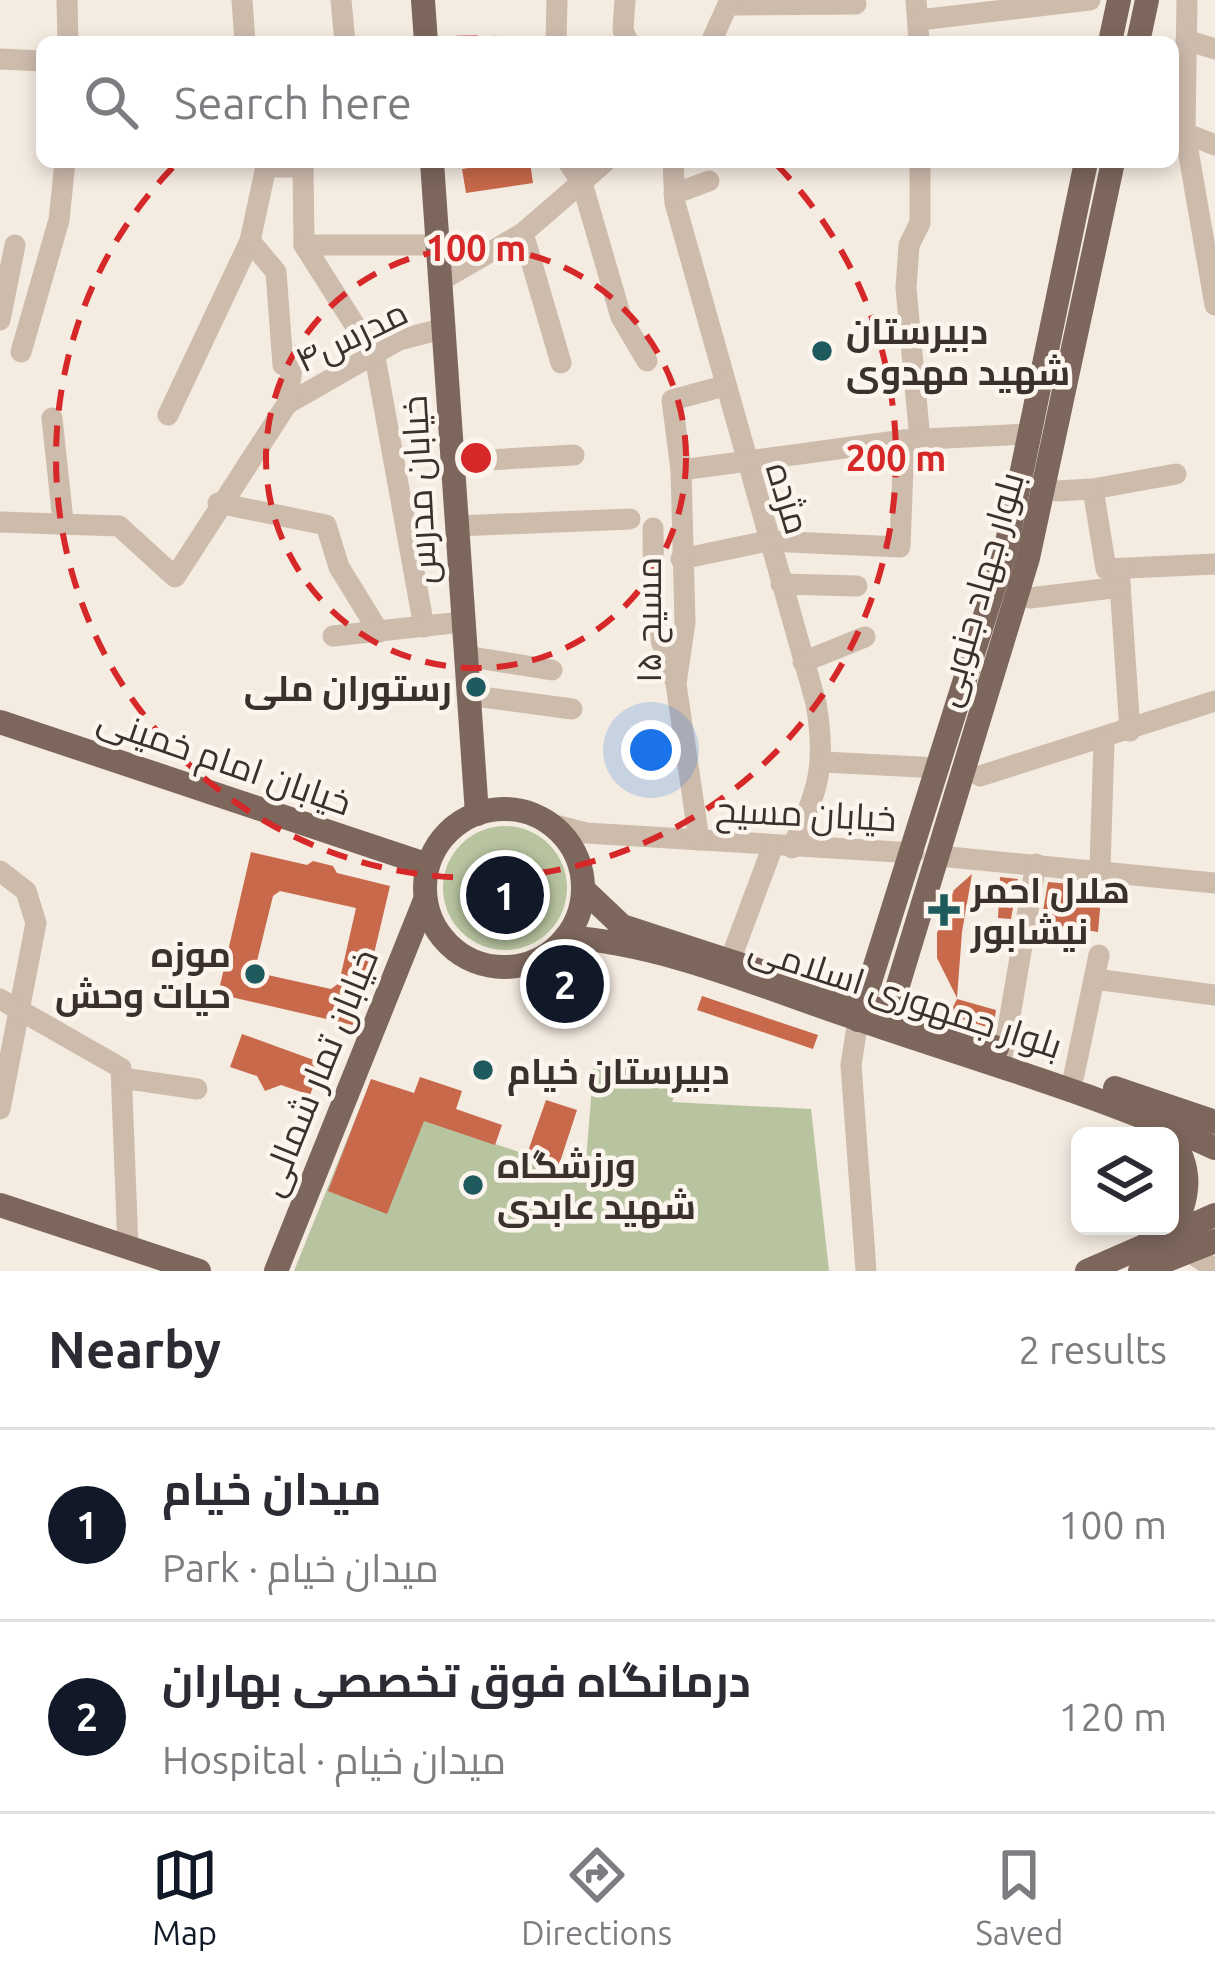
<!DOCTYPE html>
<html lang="en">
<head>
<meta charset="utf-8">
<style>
  :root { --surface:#fff; --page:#f7f7f7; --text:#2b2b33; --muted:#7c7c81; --line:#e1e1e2; --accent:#111827 }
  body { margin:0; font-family:Ubuntu,Cairo,sans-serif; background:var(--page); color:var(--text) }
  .controls { position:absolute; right:36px; bottom:36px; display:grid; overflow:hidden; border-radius:18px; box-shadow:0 6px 18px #0003 }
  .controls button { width:108px; height:108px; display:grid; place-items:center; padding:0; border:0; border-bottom:3px solid var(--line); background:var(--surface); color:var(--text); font:60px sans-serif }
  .you { position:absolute; left:651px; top:750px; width:42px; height:42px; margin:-30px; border:9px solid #fff; border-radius:50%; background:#1a73e8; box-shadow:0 0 0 18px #1a73e833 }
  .badge { display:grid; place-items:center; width:78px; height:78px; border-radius:50%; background:var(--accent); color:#fff; font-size:39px; font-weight:700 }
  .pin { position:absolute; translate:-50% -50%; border:6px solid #fff; box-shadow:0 3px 12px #0006 }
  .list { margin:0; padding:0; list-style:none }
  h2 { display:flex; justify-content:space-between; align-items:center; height:156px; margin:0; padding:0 48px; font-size:51px }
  h2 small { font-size:39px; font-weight:400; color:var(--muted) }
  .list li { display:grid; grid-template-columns:78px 1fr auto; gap:36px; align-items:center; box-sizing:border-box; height:192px; padding:0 48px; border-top:3px solid var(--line) }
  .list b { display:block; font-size:45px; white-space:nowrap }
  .list p { margin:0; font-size:39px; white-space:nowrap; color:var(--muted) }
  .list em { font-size:39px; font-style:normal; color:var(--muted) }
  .icon { flex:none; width:66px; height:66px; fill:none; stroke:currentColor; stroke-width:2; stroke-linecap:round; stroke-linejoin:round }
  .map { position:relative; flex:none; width:1215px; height:1271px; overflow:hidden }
  .search { position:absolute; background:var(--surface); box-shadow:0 6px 18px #0003; left:36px; right:36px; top:36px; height:132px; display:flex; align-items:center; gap:30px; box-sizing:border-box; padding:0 42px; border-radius:18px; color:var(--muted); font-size:45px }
  .sheet { height:540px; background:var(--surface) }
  nav { display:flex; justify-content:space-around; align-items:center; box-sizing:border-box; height:168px; border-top:3px solid var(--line); background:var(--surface); font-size:33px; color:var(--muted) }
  nav a { display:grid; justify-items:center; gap:6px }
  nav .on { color:var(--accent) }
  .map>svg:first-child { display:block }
  .green { fill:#b8c4a0 }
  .building { fill:#c8694b; fill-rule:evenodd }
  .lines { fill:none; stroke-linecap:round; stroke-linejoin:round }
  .minor { stroke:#cdbbac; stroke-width:21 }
  .major { stroke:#7d675c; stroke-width:24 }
  .ring { fill:none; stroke:#d62828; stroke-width:6; stroke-dasharray:21 15 }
  .poi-dot { fill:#1f5a5e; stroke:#fbf5ee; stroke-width:4.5 }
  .labels { text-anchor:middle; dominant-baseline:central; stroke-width:9; stroke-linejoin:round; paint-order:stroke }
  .poi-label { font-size:36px; font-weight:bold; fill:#3b302b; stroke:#fbf5ee; text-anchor:start }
  .street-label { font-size:36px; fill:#3b302b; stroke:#fbf5ee }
  .centre { fill:#d62828; stroke:#fbf5ee; stroke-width:6 }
  .ring-label { font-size:36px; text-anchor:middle; font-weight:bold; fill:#d62828; stroke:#fbf5ee; stroke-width:9; stroke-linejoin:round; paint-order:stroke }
</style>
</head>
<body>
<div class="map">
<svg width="1215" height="1271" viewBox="0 0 1215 1271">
  <rect width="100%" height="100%" fill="#f4ebe1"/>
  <!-- green -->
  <g class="green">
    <circle cx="505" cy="888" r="62"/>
    <path d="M 594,1061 L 681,1076 L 672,1102 L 811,1109 L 829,1271 L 294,1271 L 363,1100 L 585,1174 Z"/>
  </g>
  <!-- building -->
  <g class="building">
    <path d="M 509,162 L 530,162 L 533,183 L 466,193 L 462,169 Z"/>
    <path d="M 251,852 L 307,865 L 313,861 L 333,866 L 337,873 L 390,886 L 357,1026 L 218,994 ZM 280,891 L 356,908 L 339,983 L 331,989 L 263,974 L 256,965 L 273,896 Z"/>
    <path d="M 972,874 L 962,932 L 957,998 L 937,958 L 937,933 L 954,890 Z"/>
    <path d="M 1000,877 L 1018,879 L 1011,919 L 998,918 Z"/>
    <path d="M 1048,882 L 1102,887 L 1098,932 L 1041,923 Z"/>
    <path d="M 702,996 L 818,1035 L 813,1049 L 697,1010 Z"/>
    <path d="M 957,999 L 996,1010 L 993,1029 L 949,1015 Z"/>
    <path d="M 242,1034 L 322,1063 L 310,1095 L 281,1085 L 265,1091 L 257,1076 L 230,1067 Z"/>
    <path d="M 420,1077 L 462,1091 L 456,1109 L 502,1125 L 495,1145 L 424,1121 L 387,1214 L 328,1191 L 371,1079 L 414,1093 Z"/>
    <path d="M 546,1100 L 577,1110 L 559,1165 L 527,1154 Z"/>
  </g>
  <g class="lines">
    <!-- minor -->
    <g class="minor">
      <path d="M 67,0 L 68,42"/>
      <path d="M 242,0 L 245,42"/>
      <path d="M 341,0 L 345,42"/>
      <path d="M 625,0 L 623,30 L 628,42"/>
      <path d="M 916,0 L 919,42"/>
      <path d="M 1187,0 L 1185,133 L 1215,305"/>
      <path d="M 728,5 L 856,4"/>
      <path d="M 919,20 L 1090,0"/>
      <path d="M 1186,40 L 1215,49"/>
      <path d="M 556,42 L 557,0"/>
      <path d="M 711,42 L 730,0"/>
      <path d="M 0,59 L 42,61"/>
      <path d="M 1185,133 L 1215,145"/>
      <path d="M 568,162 L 582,183 L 621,317 L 647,361"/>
      <path d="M 673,162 L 675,203 L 816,703 C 827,767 818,789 792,848"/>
      <path d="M 265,167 L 303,167 L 304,245 L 375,357 L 424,627"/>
      <path d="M 674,194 L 709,181"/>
      <path d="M 523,233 L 561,363"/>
      <path d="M 304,245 L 438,245"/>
      <path d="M 440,281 L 523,233 L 605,162"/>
      <path d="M 0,320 L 15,245"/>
      <path d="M 21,352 L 59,220 L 65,162"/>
      <path d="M 287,404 L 399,340 L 445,328"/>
      <path d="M 168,415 L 250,241"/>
      <path d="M 52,418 L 63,521"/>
      <path d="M 920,440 L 906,288 L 909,245 L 920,223 L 920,162"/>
      <path d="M 453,462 L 574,455"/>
      <path d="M 681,470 L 904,440 L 1030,434"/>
      <path d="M 1176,474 L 1093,489 L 1106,569 L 1215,564"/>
      <path d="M 1056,491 L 1093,489"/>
      <path d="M 218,503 L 326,525 L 339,567 L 379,632"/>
      <path d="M 0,522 L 119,526 L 175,577 L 287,404 L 292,369 L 283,365 L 276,272 L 250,241 L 267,162"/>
      <path d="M 457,526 L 630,519"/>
      <path d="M 653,528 L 654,620 L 674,678"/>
      <path d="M 681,559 L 768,541 L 900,547 L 904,440"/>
      <path d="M 1119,569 L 1130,731"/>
      <path d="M 781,584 L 857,586"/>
      <path d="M 1030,598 L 1120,587"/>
      <path d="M 333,636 L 462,622"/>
      <path d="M 465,656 L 552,670"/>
      <path d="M 803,662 L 865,637"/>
      <path d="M 467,695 L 572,709"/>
      <path d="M 824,762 L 939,768"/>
      <path d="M 980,776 L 1215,701"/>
      <path d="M 551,824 L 586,833 L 914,853"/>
      <path d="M 699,840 L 676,684 L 685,622 L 681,470 L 672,400 L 724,386"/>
      <path d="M 939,856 L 1215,883"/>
      <path d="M 1100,868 L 1104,741"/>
      <path d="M 0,871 L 26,891 L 36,923 L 0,1109"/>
      <path d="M 731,958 L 773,846"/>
      <path d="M 1095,979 L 1215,995"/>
      <path d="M 0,999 L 121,1068 L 128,1248"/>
      <path d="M 858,1020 L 851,1065 L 866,1271"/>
      <path d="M 1004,1051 L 1036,864"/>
      <path d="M 1074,1075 L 1099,955"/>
      <path d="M 122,1078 L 197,1089"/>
      <path d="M 1188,1251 L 1215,1269"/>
    </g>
    <!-- major -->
    <g class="major">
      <path d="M 423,0 L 426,42"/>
      <path d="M 1110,42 L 1119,0"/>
      <path d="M 1138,42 L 1147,0"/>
      <path d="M 432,162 L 477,814"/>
      <path d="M 0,722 L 428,865"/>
      <circle cx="504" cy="888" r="79"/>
      <path d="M 583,889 L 622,926 L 997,1048"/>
      <path d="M 566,937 C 666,944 761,987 855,1018 C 976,1060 1099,1094 1215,1148"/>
      <path d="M 858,1020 L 1005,552 L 1086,162"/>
      <path d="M 885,1028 L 1028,558 L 1113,162"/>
      <path d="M 1115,1088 L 1215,1122"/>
      <path d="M 1162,1124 C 1191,1161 1194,1190 1172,1231"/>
      <path d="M 0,1205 L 199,1271"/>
      <path d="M 276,1271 L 425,900"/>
      <path d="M 1087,1271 L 1215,1215"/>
      <path d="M 1140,1271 L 1215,1241"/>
    </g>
  </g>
  <!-- distance rings -->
  <g class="ring">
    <circle cx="476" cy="458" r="210"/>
    <path d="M421 42A420 420 0 0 1 531 42M776 164A420 420 0 1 1 176 164"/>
  </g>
  <!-- markers -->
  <g class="poi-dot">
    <circle cx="822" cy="351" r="12"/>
    <circle cx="476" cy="687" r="12"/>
    <path d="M938 892h12v12h12v12h-12v12h-12v-12h-12v-12h12z"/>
    <circle cx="255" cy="974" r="12"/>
    <circle cx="483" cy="1070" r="12"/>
    <circle cx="473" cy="1185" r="12"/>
  </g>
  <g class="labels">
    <!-- poi labels -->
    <g class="poi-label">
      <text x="846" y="330">دبیرستان<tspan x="846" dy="41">شهید مهدوی</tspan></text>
      <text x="452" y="687" text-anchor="end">رستوران ملی</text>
      <text x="971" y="889">هلال احمر<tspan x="971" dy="41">نیشابور</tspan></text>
      <text x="231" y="953" text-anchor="end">موزه<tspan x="231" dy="41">حیات وحش</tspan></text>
      <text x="507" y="1070">دبیرستان خیام</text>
      <text x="497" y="1164">ورزشگاه<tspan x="497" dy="41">شهید عابدی</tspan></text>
    </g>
    <!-- street labels -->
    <g class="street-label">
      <text transform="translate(351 335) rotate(-26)">مدرس۴</text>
      <text transform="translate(418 490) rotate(-93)">خیابان مدرس</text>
      <text transform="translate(789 498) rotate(73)">مژده</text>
      <text transform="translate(978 589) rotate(-74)">بلوار جهاد جنوبی</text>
      <text transform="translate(647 620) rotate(-90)">مسیح ۱۵</text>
      <text transform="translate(225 760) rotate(19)">خیابان امام خمینی</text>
      <text transform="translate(806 813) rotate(3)">خیابان مسیح</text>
      <text transform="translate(906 996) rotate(18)">بلوار جمهوری اسلامی</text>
      <text transform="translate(317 1072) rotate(-68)">خیابان تمار شمالی</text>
    </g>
  </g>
  <circle cx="476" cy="458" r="18" class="centre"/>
  <g class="ring-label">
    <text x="476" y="261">100 m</text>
    <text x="896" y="471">200 m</text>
  </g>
</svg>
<div class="controls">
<button><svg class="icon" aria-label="layers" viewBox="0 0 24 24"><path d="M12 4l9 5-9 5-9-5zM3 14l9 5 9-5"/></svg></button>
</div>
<div class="you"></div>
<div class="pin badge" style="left:505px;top:895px">1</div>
<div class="pin badge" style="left:565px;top:984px">2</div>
<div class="search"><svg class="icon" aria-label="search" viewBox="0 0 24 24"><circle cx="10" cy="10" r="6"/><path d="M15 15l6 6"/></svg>Search here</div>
</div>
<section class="sheet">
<h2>Nearby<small>2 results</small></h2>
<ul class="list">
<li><span class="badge">1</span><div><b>میدان خیام</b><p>Park · میدان خیام</p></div><em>100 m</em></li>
<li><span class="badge">2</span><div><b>درمانگاه فوق تخصصی بهاران</b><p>Hospital · میدان خیام</p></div><em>120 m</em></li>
</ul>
</section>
<nav>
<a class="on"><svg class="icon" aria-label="map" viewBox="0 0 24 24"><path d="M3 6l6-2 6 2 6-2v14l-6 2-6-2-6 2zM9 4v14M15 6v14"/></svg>Map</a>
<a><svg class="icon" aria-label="directions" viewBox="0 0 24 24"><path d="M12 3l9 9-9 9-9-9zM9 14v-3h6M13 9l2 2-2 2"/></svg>Directions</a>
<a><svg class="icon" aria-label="saved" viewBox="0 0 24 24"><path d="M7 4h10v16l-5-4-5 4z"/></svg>Saved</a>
</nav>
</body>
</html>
